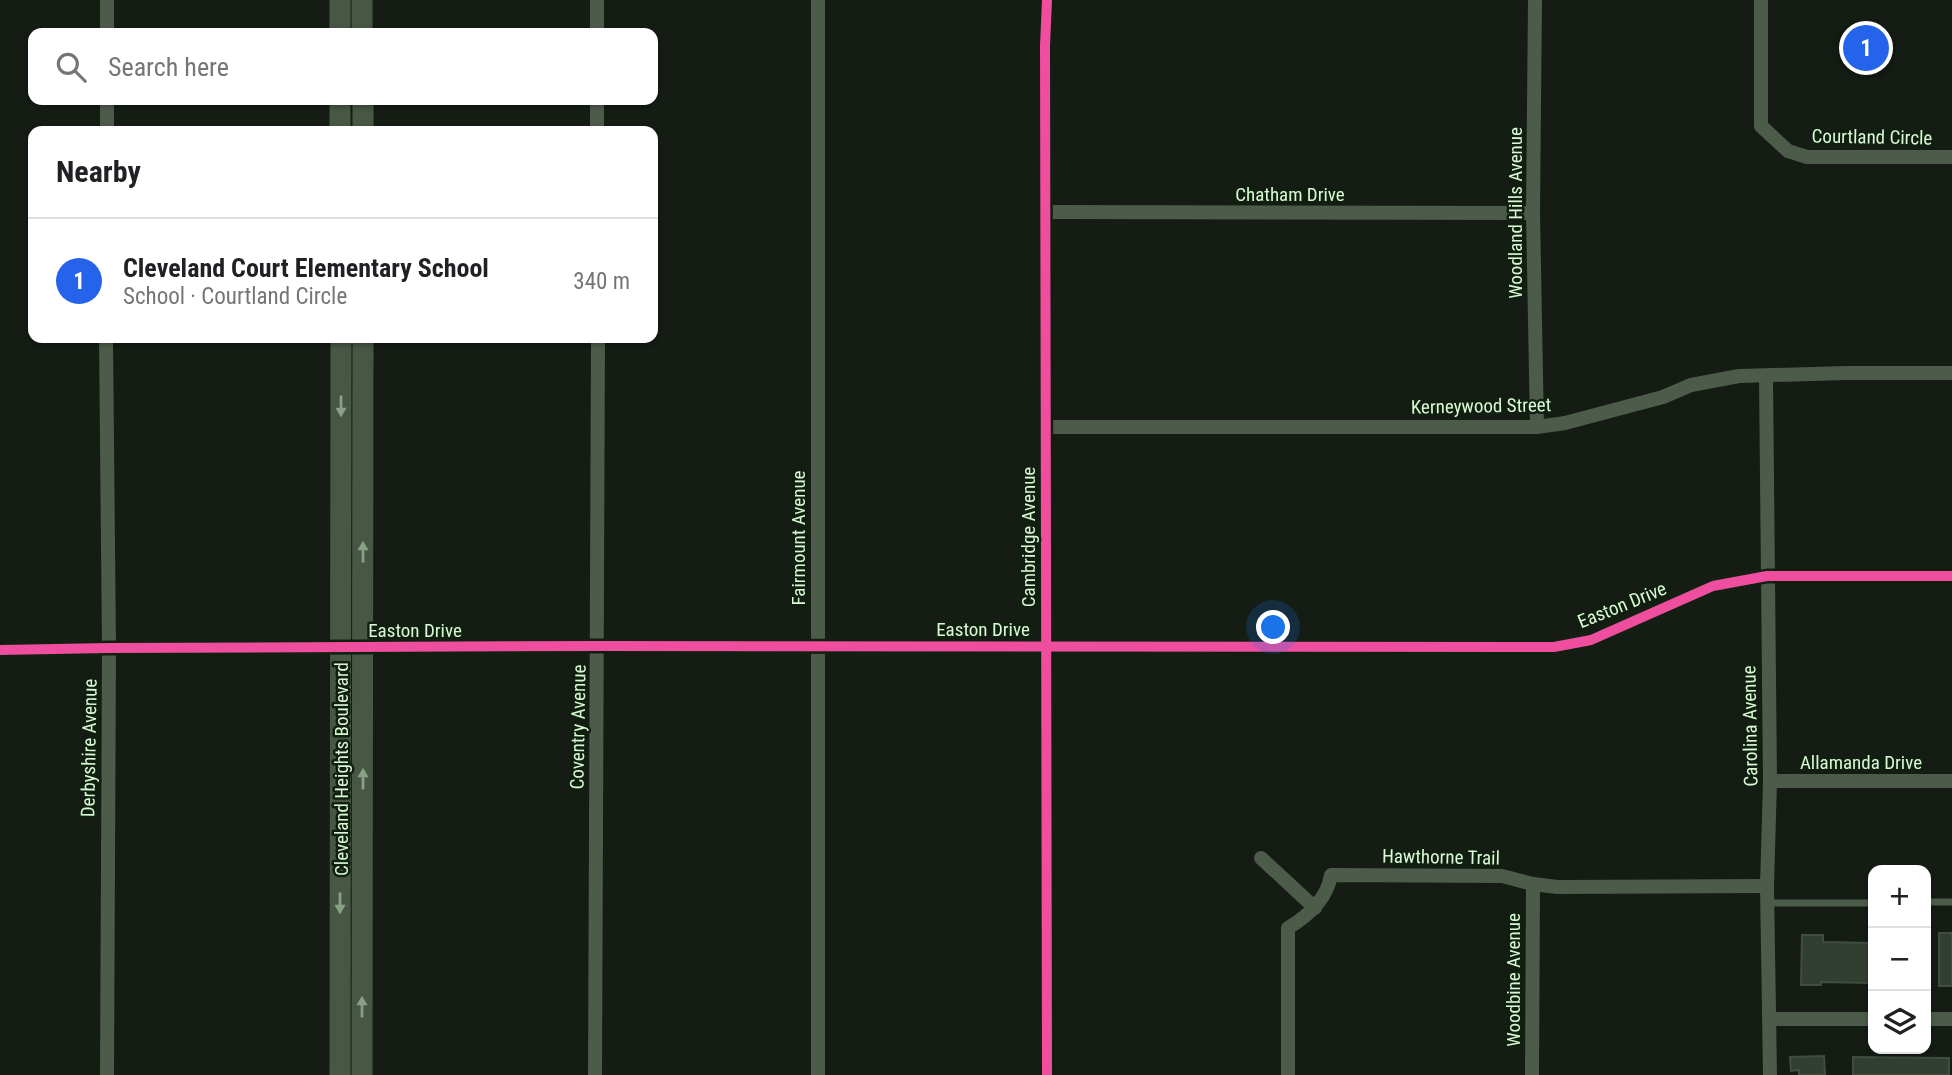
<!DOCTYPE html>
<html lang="en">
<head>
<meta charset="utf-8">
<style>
  :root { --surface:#fff; --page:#f2f2f2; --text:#202124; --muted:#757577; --line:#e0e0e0; --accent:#2563eb }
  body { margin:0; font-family:"Roboto Condensed",sans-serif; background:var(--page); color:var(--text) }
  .controls { position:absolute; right:21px; bottom:21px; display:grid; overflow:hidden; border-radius:14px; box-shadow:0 2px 5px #0004 }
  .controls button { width:63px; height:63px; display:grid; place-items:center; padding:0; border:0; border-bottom:2px solid var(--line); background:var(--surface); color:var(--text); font:35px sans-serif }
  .you { position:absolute; left:1274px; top:628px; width:24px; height:24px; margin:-18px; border:5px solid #fff; border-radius:50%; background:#1a73e8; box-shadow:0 0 0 10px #1a73e833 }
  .badge { display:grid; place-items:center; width:46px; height:46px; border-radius:50%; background:var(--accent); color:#fff; font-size:23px; font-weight:700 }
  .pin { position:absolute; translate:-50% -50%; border:4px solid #fff; box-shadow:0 2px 7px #0006 }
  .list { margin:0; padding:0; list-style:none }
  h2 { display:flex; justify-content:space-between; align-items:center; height:91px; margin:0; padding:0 28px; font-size:30px }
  h2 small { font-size:23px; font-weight:400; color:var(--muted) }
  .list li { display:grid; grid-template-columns:46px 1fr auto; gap:21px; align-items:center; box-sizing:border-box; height:126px; padding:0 28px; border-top:2px solid var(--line) }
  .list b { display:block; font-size:26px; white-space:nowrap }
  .list p { margin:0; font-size:23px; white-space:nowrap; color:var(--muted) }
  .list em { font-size:23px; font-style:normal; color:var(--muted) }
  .icon { flex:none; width:38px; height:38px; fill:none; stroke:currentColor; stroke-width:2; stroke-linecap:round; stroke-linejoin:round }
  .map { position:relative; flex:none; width:1952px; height:1075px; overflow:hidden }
  .search { position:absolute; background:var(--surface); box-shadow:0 2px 5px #0004; left:28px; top:28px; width:630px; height:77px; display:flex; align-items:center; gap:18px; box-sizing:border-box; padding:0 24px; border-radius:14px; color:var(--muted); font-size:26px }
  .panel { position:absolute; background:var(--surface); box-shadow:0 2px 5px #0004; left:28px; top:126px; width:630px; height:217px; border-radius:14px }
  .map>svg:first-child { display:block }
  .building { fill:#323e31; stroke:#3f4e3e; stroke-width:2 }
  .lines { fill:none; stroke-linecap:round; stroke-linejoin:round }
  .lane { stroke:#4c5b4a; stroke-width:7 }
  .street { stroke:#4c5b4a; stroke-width:14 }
  .secondary { stroke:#475744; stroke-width:21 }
  .cycleway-casing { stroke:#101f10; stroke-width:15 }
  .cycleway { stroke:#ef4d9e; stroke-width:10 }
  .oneway { fill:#88a084 }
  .labels { text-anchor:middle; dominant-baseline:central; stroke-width:5; stroke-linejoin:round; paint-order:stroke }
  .street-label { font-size:19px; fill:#d8f9d3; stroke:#101f10 }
</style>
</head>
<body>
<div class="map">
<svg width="1952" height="1075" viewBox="0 0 1952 1075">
  <rect width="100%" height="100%" fill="#141c14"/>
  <!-- building -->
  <g class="building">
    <rect x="1939" y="933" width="13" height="53"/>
    <path d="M 1802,935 L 1823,935 L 1823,942 L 1873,943 L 1873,983 L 1821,982 L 1821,985 L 1801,985 Z"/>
    <path d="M 1824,1056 L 1825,1075 L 1799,1075 L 1799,1070 L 1791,1071 L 1790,1057 Z"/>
    <path d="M 1853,1057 L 1949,1058 L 1949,1075 L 1853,1075 Z"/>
  </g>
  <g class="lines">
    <!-- lane -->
    <g class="lane">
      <path d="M 1926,902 L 1952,902"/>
      <path d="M 1767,903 L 1873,903"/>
    </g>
    <!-- street -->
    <g class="street">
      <path d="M 597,0 L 597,33"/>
      <path d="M 1047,0 L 1045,46 L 1047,1075"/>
      <path d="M 1535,0 L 1533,213 L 1537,427"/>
      <path d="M 1761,0 L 1761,126 L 1788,151 L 1807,157 L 1952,157"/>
      <path d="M 107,33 L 107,0"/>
      <path d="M 597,100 L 597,131"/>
      <path d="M 107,131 L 107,100"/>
      <path d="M 1046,212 L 1533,213"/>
      <path d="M 106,338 L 109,648 L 107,1075"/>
      <path d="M 1766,376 L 1770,781 L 1767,886 L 1770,1075"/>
      <path d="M 1046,427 L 1537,427 L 1565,423 L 1663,397 L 1691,385 L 1739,376 L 1846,373 L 1952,373"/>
      <path d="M 0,650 L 109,648 L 598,646 L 1554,647 L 1591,640 L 1713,586 L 1767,576 L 1952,576"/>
      <path d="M 1770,781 L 1952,781"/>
      <path d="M 1261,858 L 1315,908"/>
      <path d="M 1770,1019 L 1873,1019"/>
      <path d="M 1926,1019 L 1952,1019"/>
      <path d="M 595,1075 L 598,338"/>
      <path d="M 818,1075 L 818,0"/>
      <path d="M 1288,1075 L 1288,928 C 1308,916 1327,900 1331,875 L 1502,876 L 1533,884 L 1557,887 L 1767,886"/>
      <path d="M 1532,1075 L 1533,884"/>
    </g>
    <!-- secondary -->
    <g class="secondary">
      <path d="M 340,0 L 340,33"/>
      <path d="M 362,0 L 362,33"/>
      <path d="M 340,100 L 340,131"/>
      <path d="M 363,100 L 363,131"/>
      <path d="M 340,1075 L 341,338"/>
      <path d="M 362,1075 L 363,338"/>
    </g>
    <defs>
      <g id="cycleway">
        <path d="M 1047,0 L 1045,46 L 1047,1075"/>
        <path d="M 0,650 L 109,648 L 598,646 L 1554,647 L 1591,640 L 1713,586 L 1767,576 L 1952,576"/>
      </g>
    </defs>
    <!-- cycleway casing -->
    <use href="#cycleway" class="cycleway-casing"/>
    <!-- cycleway -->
    <use href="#cycleway" class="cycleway"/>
  </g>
  <!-- one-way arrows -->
  <defs><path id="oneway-solid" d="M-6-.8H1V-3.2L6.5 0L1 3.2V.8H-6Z" transform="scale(1.75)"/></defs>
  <g class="oneway">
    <use href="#oneway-solid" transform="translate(341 406) rotate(90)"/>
    <use href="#oneway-solid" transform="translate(363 552) rotate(-90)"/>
    <use href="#oneway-solid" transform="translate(363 779) rotate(-90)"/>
    <use href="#oneway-solid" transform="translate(340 903) rotate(90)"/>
    <use href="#oneway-solid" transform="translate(362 1007) rotate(-90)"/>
  </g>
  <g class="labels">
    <!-- street labels -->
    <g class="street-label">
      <text transform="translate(1872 137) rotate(1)">Courtland Circle</text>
      <text x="1290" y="194">Chatham Drive</text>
      <text transform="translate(1515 213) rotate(-90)">Woodland Hills Avenue</text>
      <text transform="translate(1481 406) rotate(-1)">Kerneywood Street</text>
      <text transform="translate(1028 537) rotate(-90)">Cambridge Avenue</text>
      <text transform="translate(798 538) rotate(-90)">Fairmount Avenue</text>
      <text transform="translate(1622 605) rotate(-22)">Easton Drive</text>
      <text x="983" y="629">Easton Drive</text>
      <text x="415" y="630">Easton Drive</text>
      <text transform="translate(1750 726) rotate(-91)">Carolina Avenue</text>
      <text transform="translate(578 727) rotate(-89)">Coventry Avenue</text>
      <text transform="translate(89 748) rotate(-89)">Derbyshire Avenue</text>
      <text x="1861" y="762">Allamanda Drive</text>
      <text transform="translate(341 769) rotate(-90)">Cleveland Heights Boulevard</text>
      <text transform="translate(1441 857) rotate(1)">Hawthorne Trail</text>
      <text transform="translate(1513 980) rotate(-90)">Woodbine Avenue</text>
    </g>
  </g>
</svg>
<div class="controls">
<button>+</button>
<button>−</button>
<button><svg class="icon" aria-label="layers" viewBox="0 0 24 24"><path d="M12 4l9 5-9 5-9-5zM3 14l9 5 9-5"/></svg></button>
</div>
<div class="you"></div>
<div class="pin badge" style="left:1866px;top:48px">1</div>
<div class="search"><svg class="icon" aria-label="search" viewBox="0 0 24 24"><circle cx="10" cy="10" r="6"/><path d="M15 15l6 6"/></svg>Search here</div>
<section class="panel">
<h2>Nearby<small></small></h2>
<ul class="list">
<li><span class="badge">1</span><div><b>Cleveland Court Elementary School</b><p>School · Courtland Circle</p></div><em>340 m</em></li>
</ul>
</section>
</div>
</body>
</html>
